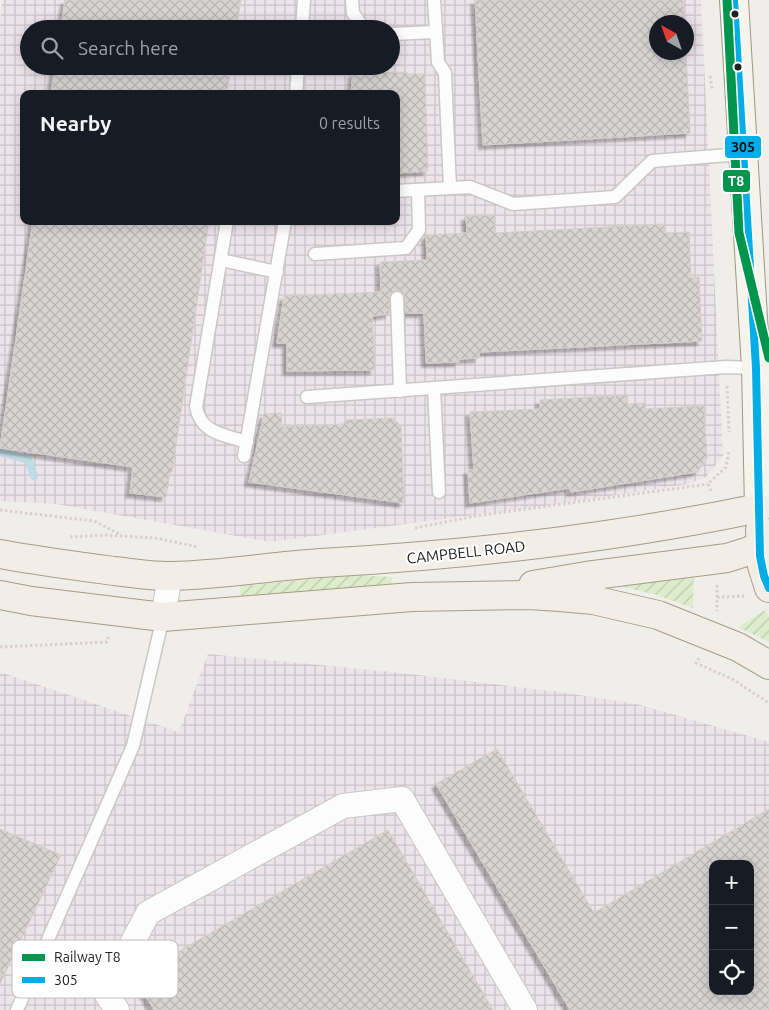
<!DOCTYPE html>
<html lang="en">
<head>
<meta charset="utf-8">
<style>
  :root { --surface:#171b24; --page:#242831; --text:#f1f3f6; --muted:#9ea1a6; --line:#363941 }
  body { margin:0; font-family:Ubuntu,sans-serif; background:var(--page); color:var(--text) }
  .controls { position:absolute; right:15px; bottom:15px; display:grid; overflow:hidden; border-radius:10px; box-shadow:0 2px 12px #0003 }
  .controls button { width:45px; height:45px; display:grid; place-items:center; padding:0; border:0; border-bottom:1px solid var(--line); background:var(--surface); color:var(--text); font:25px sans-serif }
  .compass { position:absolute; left:649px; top:15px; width:45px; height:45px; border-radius:50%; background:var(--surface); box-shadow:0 2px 12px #0003; rotate:320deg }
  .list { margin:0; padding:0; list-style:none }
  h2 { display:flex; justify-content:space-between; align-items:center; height:65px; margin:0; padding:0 20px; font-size:21px }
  h2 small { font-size:16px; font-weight:400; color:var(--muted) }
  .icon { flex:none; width:28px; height:28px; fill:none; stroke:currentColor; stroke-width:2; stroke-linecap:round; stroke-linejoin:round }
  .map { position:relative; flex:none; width:769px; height:1010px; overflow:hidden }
  .search { position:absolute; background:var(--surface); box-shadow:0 2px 12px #0003; left:20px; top:20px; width:380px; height:55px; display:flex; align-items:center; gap:12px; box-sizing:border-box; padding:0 18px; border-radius:28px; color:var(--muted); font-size:19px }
  .panel { position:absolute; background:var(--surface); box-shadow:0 2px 12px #0003; left:20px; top:90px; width:380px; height:135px; border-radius:10px }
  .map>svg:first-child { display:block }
  .industrial { fill:url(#industrial-grid); fill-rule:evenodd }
  .garden { fill:url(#garden-furrows) }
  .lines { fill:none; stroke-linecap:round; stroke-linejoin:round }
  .stream { stroke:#bfdbe3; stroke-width:8 }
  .building { fill:url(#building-cross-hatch); stroke:#d3d0cc; fill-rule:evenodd; filter:url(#shadow) }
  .lane-casing { stroke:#c9c8c7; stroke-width:15 }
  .street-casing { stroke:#c9c8c7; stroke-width:26 }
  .secondary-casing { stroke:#999a82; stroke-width:30 }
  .primary-casing { stroke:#a79c86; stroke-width:30 }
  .path { stroke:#dccecd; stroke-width:3; stroke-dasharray:2.5 2.5; stroke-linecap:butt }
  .lane { stroke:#fdfcfc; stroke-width:12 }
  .street { stroke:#fdfcfc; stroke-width:24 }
  .secondary { stroke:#f4f4ed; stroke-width:28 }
  .primary { stroke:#f3ede7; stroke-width:28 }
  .bus-1-casing { stroke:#fff; stroke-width:11 }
  .bus-1 { stroke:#02aee5; stroke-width:8 }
  .rail-1-casing { stroke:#fff; stroke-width:12 }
  .rail-1 { stroke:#00954c; stroke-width:9 }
  .bus-dot { fill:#222; stroke:#fff; stroke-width:2 }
  .labels { text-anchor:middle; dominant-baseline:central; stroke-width:4; stroke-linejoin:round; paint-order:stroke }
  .street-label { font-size:15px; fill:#222; stroke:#fff }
  .key { fill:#fff; stroke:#bdbdbd; stroke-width:1 }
  .key-label { font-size:14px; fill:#222 }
  .line-badge { stroke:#fff; stroke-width:2 }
  .badge-label { font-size:14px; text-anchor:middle; font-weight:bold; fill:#fff }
  .pale-badge-label { font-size:14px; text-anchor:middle; font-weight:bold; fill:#111 }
</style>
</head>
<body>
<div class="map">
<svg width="769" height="1010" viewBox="0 0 769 1010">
  <defs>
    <pattern id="industrial-grid" width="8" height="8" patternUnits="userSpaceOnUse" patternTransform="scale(1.25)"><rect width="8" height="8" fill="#ede4e9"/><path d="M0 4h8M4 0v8" fill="none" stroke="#cbc3c8"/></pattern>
    <pattern id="garden-furrows" width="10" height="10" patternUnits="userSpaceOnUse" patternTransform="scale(1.25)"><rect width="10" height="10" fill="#ddeccb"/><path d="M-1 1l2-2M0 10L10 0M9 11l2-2" fill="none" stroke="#bdcaae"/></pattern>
    <pattern id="building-cross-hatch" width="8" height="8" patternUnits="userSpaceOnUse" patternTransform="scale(1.25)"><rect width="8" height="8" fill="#d7d4d2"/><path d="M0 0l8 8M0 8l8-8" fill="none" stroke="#b8b6b4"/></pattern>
    <filter id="shadow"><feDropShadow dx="-4.5" dy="4.5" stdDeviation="1" flood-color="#0004"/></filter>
  </defs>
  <rect width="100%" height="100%" fill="#f0eeeb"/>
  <!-- industrial -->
  <g class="industrial">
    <path d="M 2,0 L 701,0 L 723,456 L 706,477 L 688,484 L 543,506 L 270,542 L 56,504 L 0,501 L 0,21 ZM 656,22 L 686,22 L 686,52 L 656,52 ZM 29,29 L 391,29 L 391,66 L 29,66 ZM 24,94 L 396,94 L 396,221 L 24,221 Z"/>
    <path d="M 208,654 L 402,673 L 560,692 L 637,704 L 769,742 L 769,1010 L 0,1010 L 0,672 L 179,732 ZM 713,864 L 750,864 L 750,991 L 713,991 Z"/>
  </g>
  <!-- garden -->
  <g class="garden">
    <path d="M 352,575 L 392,577 L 391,587 L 241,599 L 240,586 Z"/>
    <path d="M 694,575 L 693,608 L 657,595 L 620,586 L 618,584 Z"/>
    <path d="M 765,610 L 769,617 L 769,642 L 738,627 Z"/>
  </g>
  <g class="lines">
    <!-- stream -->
    <path class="stream" d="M 0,452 L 29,460 L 34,476"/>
  </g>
  <!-- building -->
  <g class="building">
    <path d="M 65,0 L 241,0 L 236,29 L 61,29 Z"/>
    <path d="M 475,0 L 683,0 L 684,22 L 656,22 L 656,52 L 686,52 L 690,133 L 483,145 Z"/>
    <path d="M 55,66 L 231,66 L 227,94 L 51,94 Z"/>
    <path d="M 407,72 L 407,74 L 425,74 L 428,171 L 396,173 L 396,94 L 351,94 L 353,73 Z"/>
    <path d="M 494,215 L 495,233 L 664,224 L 664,233 L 689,232 L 691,278 L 699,277 L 702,341 L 479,352 L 479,358 L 459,359 L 459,362 L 426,363 L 424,313 L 406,313 L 404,294 L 400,291 L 396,290 L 390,295 L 389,314 L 372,316 L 375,370 L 287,371 L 287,343 L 277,343 L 284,296 L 381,292 L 380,262 L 427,260 L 426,235 L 467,233 L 466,216 Z"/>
    <path d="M 33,221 L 209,221 L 172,472 L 170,472 L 166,497 L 130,493 L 133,467 L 0,448 Z"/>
    <path d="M 627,395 L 628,404 L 645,403 L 645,409 L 704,406 L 707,459 L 697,472 L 571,492 L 570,488 L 470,503 L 468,470 L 474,470 L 470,412 L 540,409 L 540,400 Z"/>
    <path d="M 281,413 L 282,427 L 346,424 L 346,420 L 393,418 L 401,426 L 404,503 L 249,482 L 264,414 Z"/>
    <path d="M 497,749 L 594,913 L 769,809 L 769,1010 L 570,1010 L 436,784 ZM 713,864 L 750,864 L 750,991 L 713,991 Z"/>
    <path d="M 0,829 L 61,855 L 0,984 Z"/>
    <path d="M 388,830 L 493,1010 L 154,1010 L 135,977 Z"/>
  </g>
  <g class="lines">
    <defs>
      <g id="lane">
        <path d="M 352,0 L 353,13 L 364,29"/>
        <path d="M 434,0 L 438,62 L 445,73 L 450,188"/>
        <path d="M 302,29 L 304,0"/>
        <path d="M 391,34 L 436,32"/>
        <path d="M 296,94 L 298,66"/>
        <path d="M 396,191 L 470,187 L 513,204 L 615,197 L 652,161 L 742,154"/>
        <path d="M 227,221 L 196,407 C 201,434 225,435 247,442"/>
        <path d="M 315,254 L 406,248 L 419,230 L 418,190"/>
        <path d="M 221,260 L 277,272"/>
        <path d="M 397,298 L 400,391"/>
        <path d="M 434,388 L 439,492"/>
        <path d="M 307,397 L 726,367 L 756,368"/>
        <path d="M 244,456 L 285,221"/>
        <path d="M 17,1010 L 133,746 L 163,617"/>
      </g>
      <g id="street">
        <path d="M 163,617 L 170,576"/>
        <path d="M 117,1010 L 106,993 L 148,913 L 343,806 L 402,799 L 525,1010"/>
      </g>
      <path id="secondary" d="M 734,0 L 756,368 L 759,508"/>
      <g id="primary">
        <path d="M 760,530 L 762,566 L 769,588"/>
        <path d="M 0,554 C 38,561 76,566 114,571 C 133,573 153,577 172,576 C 222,575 271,566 321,563 C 468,555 615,538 759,508"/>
        <path d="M 533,585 L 586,576 L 727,558 L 749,551 L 769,542"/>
        <path d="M 0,595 L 31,601 L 163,617 L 412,597 L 529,595 L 560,597 L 593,600 L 658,615 L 738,647 L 769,665"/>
      </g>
    </defs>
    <!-- lane casing -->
    <use href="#lane" class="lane-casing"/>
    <!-- street casing -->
    <use href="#street" class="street-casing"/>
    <!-- secondary casing -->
    <use href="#secondary" class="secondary-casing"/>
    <!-- primary casing -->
    <use href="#primary" class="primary-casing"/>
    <!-- path -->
    <g class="path">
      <path d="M 710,76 L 712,89"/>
      <path d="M 727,386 L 729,432"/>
      <path d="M 711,491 L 708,484 L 726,467 L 729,451"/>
      <path d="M 0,510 L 94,521 L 121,535"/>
      <path d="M 415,528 L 476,516 L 708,484"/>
      <path d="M 70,537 L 106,535 L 155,538 L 198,547"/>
      <path d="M 717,585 L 717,611"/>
      <path d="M 717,597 L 744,596"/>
      <path d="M 0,647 L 107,642 L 108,637"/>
      <path d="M 699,658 L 696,663 L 732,679 L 769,703"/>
    </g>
    <!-- lane -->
    <use href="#lane" class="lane"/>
    <!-- street -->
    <use href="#street" class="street"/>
    <!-- secondary -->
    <use href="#secondary" class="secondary"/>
    <!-- primary -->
    <use href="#primary" class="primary"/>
    <defs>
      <path id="bus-1" d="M 734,0 L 756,368 L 760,556 L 764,576 L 769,588"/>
    </defs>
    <!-- bus-1 casing -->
    <use href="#bus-1" class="bus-1-casing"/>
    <!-- bus-1 -->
    <use href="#bus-1" class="bus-1"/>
    <defs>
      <path id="rail-1" d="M 727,0 L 739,233 L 769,358"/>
    </defs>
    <!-- rail-1 casing -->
    <use href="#rail-1" class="rail-1-casing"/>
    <!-- rail-1 -->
    <use href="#rail-1" class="rail-1"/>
  </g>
  <!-- markers -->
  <g class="bus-dot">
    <circle cx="735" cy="14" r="4.5"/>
    <circle cx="738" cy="67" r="4.5"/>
  </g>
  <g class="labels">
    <!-- street labels -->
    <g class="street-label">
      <text transform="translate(466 552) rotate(-6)">CAMPBELL ROAD</text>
    </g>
  </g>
  <!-- legend -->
  <rect x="12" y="940" width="166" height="58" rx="8" class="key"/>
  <rect x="22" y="954" width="23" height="7" fill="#00954c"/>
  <rect x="22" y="977" width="23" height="6" fill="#02aee5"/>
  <g class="key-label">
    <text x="54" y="962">Railway T8</text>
    <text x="54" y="985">305</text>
  </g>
  <g class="line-badge">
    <rect x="724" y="135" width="38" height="24" rx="5" fill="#02aee5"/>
    <rect x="722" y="169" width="29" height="24" rx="5" fill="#00954c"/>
  </g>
  <g class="badge-label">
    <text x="736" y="186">T8</text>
  </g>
  <g class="pale-badge-label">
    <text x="743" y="152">305</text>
  </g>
</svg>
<div class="controls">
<button>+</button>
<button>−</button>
<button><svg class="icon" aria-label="locate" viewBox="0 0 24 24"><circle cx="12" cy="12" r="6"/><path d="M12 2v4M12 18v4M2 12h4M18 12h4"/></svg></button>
</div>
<svg class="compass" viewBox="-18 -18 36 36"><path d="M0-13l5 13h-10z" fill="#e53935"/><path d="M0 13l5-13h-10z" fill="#9ea1a6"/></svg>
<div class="search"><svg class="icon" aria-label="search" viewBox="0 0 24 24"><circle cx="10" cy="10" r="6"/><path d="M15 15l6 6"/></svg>Search here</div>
<section class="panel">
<h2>Nearby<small>0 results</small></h2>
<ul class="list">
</ul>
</section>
</div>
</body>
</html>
